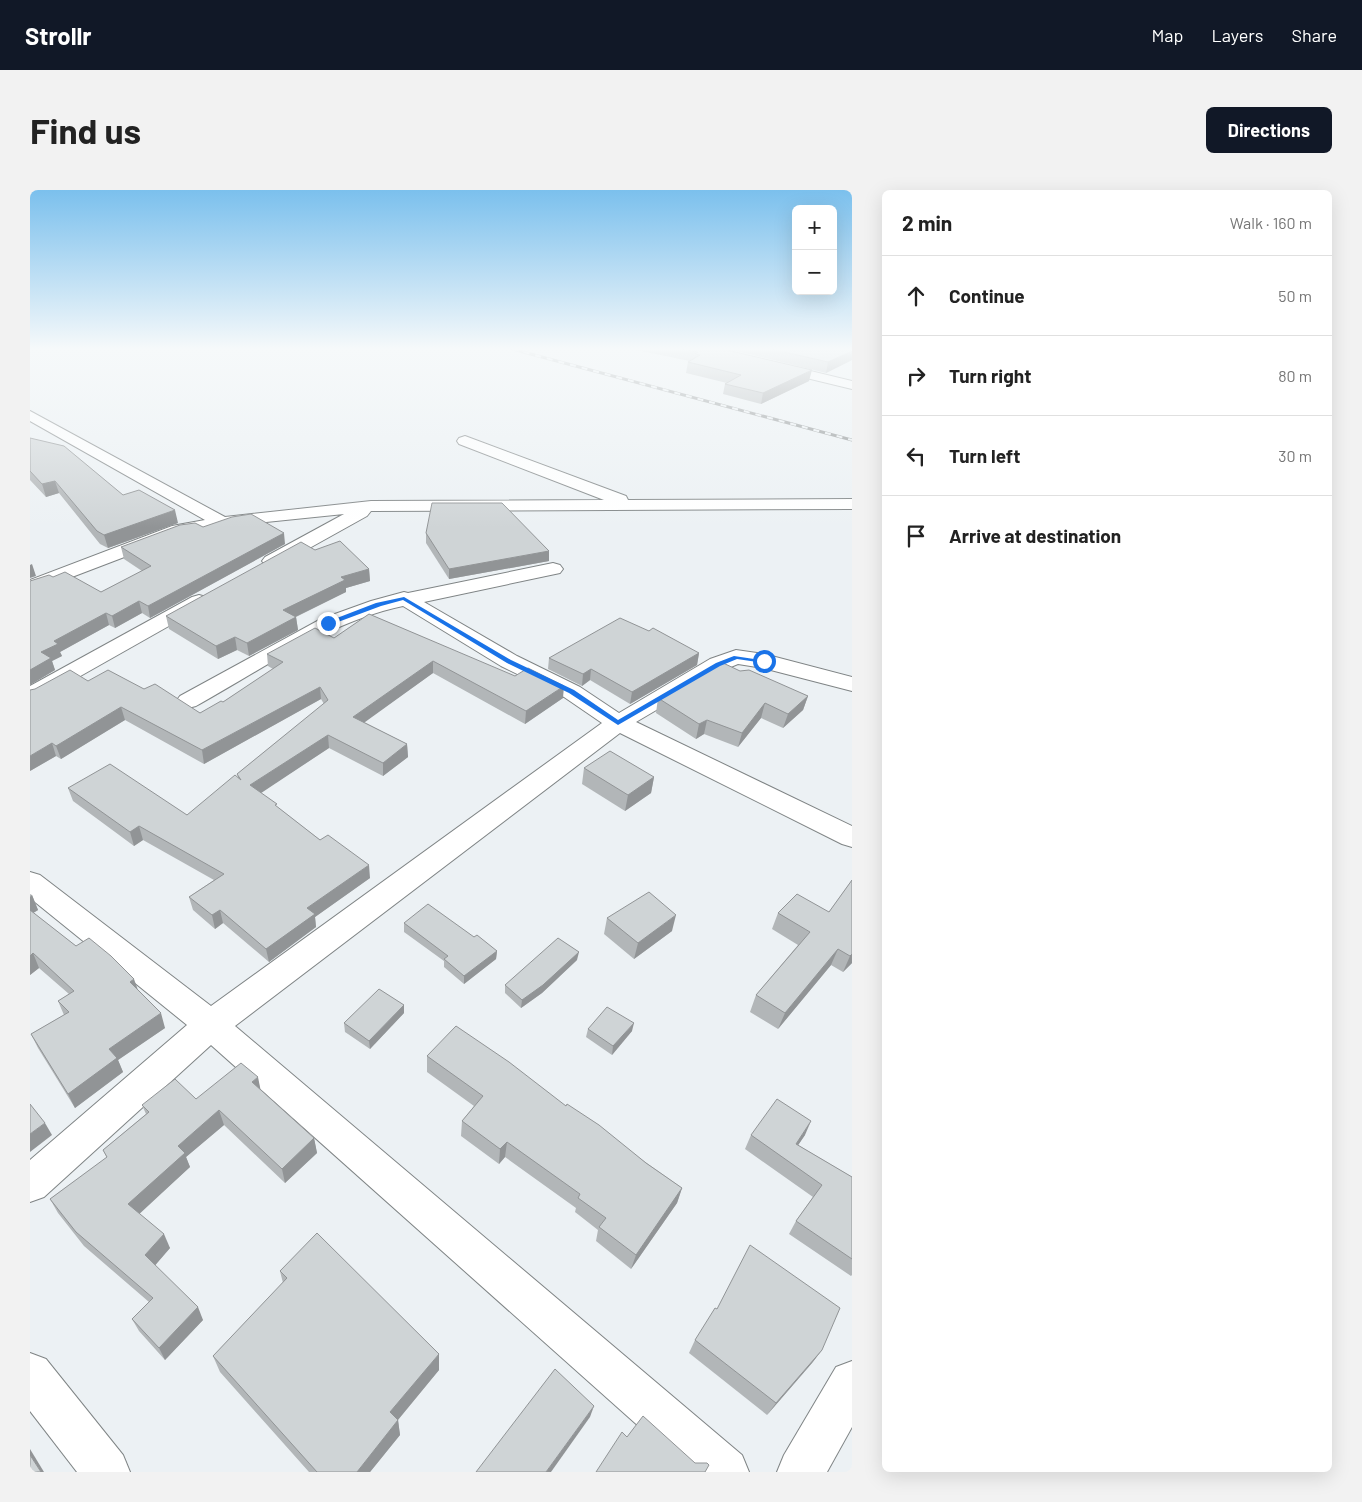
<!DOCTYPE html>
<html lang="en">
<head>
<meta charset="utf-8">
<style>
  :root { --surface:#fff; --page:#f2f2f2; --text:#222; --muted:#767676; --line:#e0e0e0; --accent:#111827 }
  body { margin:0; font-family:Barlow,sans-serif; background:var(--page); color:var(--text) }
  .controls { position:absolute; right:15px; top:15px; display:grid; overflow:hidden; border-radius:8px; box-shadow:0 5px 20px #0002 }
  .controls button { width:45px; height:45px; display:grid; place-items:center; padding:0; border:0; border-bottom:1px solid var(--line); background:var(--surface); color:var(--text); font:25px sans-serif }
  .stop { position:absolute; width:15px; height:15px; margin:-11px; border:4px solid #1a73e8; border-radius:50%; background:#fff }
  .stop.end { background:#1a73e8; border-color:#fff; box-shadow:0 1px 5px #0008 }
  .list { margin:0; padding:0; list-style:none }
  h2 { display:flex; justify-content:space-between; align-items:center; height:65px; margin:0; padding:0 20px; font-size:21px }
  h2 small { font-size:16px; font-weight:400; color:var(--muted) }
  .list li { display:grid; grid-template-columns:32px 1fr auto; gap:15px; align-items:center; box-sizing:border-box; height:80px; padding:0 20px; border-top:1px solid var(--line) }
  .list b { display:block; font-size:19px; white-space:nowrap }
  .list em { font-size:16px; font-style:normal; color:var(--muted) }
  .icon { flex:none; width:28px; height:28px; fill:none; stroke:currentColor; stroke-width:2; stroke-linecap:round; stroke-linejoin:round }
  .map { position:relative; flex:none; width:822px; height:1282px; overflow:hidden; border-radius:8px }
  header { display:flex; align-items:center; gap:30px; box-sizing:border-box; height:70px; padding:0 25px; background:var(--accent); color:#fff }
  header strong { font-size:24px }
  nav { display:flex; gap:28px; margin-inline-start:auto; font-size:18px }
  .intro { display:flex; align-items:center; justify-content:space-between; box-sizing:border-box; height:120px; padding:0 30px }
  h1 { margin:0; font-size:35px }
  .button { padding:12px 22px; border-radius:8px; background:var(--accent); color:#fff; font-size:18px; font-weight:700 }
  main { display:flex; gap:30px; padding:0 30px }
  aside { flex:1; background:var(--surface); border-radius:8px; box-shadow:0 5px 20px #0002 }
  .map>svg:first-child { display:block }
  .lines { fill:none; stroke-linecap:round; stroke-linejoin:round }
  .street-casing { stroke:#7f8485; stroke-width:2 }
  .street { fill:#fff; fill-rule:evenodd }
  .rail-casing { stroke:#848889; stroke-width:3 }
  .rail { stroke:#ecf1f4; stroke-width:2; stroke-dasharray:6; stroke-linecap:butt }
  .wall { fill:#b2b6b8 }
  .shaded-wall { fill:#919496 }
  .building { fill:#cfd4d6; stroke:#919496 }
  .route { fill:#1a73e8 }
</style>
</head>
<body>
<header>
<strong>Strollr</strong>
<nav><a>Map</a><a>Layers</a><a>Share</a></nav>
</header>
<div class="intro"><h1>Find us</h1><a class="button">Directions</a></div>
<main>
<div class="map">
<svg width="822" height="1282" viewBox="0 0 822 1282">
  <rect width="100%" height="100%" fill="#ecf1f4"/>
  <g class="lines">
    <defs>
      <g id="street">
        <path d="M 668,159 L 690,159 L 822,191 L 822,199 L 669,162 Z"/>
        <path d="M 0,221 L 195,327 L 341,311 L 574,310 L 429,254 L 427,251 L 429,248 L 435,246 L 596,306 L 598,310 L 822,309 L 822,319 L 341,321 L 337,326 L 249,375 L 242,377 L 235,375 L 232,371 L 235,367 L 314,324 L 217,334 L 152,345 L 0,403 L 0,390 L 142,336 L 175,330 L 0,231 Z"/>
        <path d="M 523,373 L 530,375 L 533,379 L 530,383 L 394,412 L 487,466 L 550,497 L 589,523 L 680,469 L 706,460 L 734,464 L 822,487 L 822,501 L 733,478 L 708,474 L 696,479 L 606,532 L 822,636 L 822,657 L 812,654 L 590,543 L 205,836 L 712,1265 L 719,1282 L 660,1282 L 181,855 L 14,1007 L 0,1012 L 0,970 L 157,835 L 0,708 L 0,682 L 10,685 L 181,816 L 572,533 L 534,507 L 471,476 L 373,416 C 300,431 231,480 166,516 L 158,518 L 150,516 L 146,511 L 150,506 L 291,429 L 341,411 L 374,402 L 378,403 Z"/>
        <path d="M 169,405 L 176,407 L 179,411 L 176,415 L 8,510 L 0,512 L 0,496 L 162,407 Z"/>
        <path d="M 0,1163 L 16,1169 L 93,1265 L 100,1282 L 47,1282 L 0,1221 Z"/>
        <path d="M 822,1171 L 822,1237 L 797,1282 L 747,1282 L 754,1265 L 806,1177 Z"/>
      </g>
    </defs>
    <!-- street casing -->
    <use href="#street" class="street-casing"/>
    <!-- street -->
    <use href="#street" class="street"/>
    <defs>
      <path id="rail" d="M 482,159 L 822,250"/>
    </defs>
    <!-- rail casing -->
    <use href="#rail" class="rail-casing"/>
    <!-- rail -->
    <use href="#rail" class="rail"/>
  </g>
  <!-- wall -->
  <g class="wall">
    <path d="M 601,159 L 692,159 L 779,191 L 731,214 L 693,204 L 695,194 L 697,193 L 656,183 L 658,172 L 660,171 Z"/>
    <path d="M 698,159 L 822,159 L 822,170 L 796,183 Z"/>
    <path d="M 0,248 L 93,305 L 148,333 L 78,358 L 70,354 L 29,303 L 16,307 L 0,290 Z"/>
    <path d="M 173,337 L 255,354 L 120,428 L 112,423 L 85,438 L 79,435 L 30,462 L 32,466 L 22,471 L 25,480 L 0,495 L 0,391 L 23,387 L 71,402 L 112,381 L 94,369 L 91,357 Z"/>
    <path d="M 396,343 L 519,361 L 519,371 L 419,389 L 396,353 Z"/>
    <path d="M 285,360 L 339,379 L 340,391 L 316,398 L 316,402 L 266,427 L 268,440 L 219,466 L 207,460 L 188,469 L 139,439 L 136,426 Z"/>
    <path d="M 339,424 L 533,508 L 495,534 L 403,483 L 334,532 L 377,554 L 378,567 L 353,586 L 299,558 L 230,603 L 247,617 L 340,688 L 285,727 L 286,737 L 239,772 L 193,733 L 185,739 L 163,720 L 159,707 L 184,690 L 113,650 L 104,656 L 43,611 L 38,598 L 157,625 L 208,587 L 207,584 L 294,514 L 291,509 L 174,574 L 95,530 L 31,569 L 26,566 L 0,581 L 58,491 L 114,499 L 170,523 L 193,512 L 243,479 L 238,476 L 237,464 L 304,448 Z"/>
    <path d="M 669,463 L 667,475 L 600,514 L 560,490 L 552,496 L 518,479 L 519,468 Z"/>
    <path d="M 710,481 L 778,506 L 773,520 L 753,538 L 731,528 L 708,557 L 674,544 L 666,549 L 626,523 L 628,508 Z"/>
    <path d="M 554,578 L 624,587 L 621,603 L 595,621 L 552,594 Z"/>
    <path d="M 822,690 L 822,773 L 813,782 L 801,775 L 748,839 L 720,822 L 726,805 L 768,755 L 742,739 L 748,723 L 799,722 Z"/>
    <path d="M 0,704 L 2,705 L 8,720 L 3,723 L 46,756 L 107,799 L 135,838 L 88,870 L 93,882 L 45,918 L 8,858 L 1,844 L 34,825 L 28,811 L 39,804 L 9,778 L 0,785 Z"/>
    <path d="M 577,728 L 642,741 L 604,769 L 574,744 Z"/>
    <path d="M 374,733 L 444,747 L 467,761 L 466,769 L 434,794 L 414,777 L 414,771 L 374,742 Z"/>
    <path d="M 547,770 L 512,803 L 491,818 L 475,803 L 475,795 Z"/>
    <path d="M 374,823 L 340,859 L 315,842 L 314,833 Z"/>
    <path d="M 558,839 L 602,841 L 582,865 L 556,847 Z"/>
    <path d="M 397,866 L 536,916 L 652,998 L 647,1013 L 601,1079 L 566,1051 L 568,1040 L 545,1022 L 546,1018 L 475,967 L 469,974 L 431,946 L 432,931 L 444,916 L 397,882 Z"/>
    <path d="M 231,900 L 284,948 L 287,963 L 255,993 L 194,935 L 156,967 L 160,977 L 109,1023 L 140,1058 L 125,1075 L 173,1130 L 135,1170 L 109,1141 L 102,1129 L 119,1112 L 54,1056 L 28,1023 L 20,1009 L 77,968 L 73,960 L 116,924 L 112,915 L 166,909 Z"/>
    <path d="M 721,945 L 775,945 L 768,955 L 822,987 L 822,1085 L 821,1086 L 759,1044 L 766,1031 L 783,1007 L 715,959 Z"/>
    <path d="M 250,1081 L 409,1180 L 368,1230 L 370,1245 L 340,1282 L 279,1282 L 190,1182 L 183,1166 L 253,1093 Z"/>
    <path d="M 665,1150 L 792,1160 L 782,1173 L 737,1225 L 659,1163 Z"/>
  </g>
  <!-- shaded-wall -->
  <g class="shaded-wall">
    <path d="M 822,161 L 822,170 L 796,183 L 798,172 Z"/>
    <path d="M 782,180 L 779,191 L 731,214 L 733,203 Z"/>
    <path d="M 25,291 L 29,303 L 16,307 L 12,294 Z"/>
    <path d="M 145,320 L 148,333 L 78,358 L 74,345 Z"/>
    <path d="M 254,343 L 255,354 L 120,428 L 118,416 Z"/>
    <path d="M 519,361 L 519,371 L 419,389 L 419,379 Z"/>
    <path d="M 2,374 L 6,386 L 0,388 L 0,375 Z"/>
    <path d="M 339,379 L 340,391 L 316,398 L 316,402 L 255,432 L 253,420 L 311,387 Z"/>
    <path d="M 109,411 L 112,423 L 85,438 L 82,426 Z"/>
    <path d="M 76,423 L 79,435 L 30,462 L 32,466 L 22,471 L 25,480 L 0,495 L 0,480 L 11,462 L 24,451 Z"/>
    <path d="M 266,427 L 268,440 L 219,466 L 217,453 Z"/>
    <path d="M 205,447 L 207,460 L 188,469 L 186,456 Z"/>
    <path d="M 669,463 L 667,475 L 600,514 L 602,502 Z"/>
    <path d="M 403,471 L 403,483 L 324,540 L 323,527 Z"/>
    <path d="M 561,479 L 560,490 L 552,496 L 553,484 Z"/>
    <path d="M 534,496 L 533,508 L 495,534 L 496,521 Z"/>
    <path d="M 290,497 L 291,509 L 174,574 L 172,560 Z"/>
    <path d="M 778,506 L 773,520 L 753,538 L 758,524 Z"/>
    <path d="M 735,513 L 731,528 L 708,557 L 712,543 Z"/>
    <path d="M 91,517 L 95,530 L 31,569 L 26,556 Z"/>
    <path d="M 677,530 L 674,544 L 666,549 L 669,534 Z"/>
    <path d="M 298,545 L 299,558 L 222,609 L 220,595 Z"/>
    <path d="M 22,553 L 26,566 L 0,581 L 0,566 Z"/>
    <path d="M 377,554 L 378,567 L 353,586 L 353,573 Z"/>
    <path d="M 624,587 L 621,603 L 595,621 L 598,605 Z"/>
    <path d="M 109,636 L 113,650 L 104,656 L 100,642 Z"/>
    <path d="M 339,675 L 340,688 L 285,727 L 286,737 L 239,772 L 236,759 L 277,718 Z"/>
    <path d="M 2,705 L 8,720 L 0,725 L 0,707 Z"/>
    <path d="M 190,720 L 193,733 L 185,739 L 182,725 Z"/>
    <path d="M 646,725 L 642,741 L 604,769 L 608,753 Z"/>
    <path d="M 808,759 L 801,775 L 748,839 L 755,823 Z"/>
    <path d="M 467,761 L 466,769 L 434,794 L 434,786 Z"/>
    <path d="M 549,762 L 547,770 L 512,803 L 491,818 L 492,810 Z"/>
    <path d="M 3,763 L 9,778 L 0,785 L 0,766 Z"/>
    <path d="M 822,764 L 822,773 L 813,782 L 820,766 Z"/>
    <path d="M 104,789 L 109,803 L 100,792 Z"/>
    <path d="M 374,815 L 374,823 L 340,859 L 339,851 Z"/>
    <path d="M 131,823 L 135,838 L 88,870 L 93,882 L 45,918 L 38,904 L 79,859 Z"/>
    <path d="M 604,833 L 602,841 L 582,865 L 583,856 Z"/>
    <path d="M 228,887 L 231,902 L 222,892 Z"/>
    <path d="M 189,920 L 194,935 L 156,967 L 160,977 L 105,1028 L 98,1014 L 148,956 Z"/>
    <path d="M 781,931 L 775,945 L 760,967 L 766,954 Z"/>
    <path d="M 15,933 L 22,945 L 0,962 L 0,944 Z"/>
    <path d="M 284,948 L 287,963 L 255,993 L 252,979 Z"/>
    <path d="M 477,952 L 475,967 L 469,974 L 470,959 Z"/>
    <path d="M 652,998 L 647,1013 L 601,1079 L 606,1065 Z"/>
    <path d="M 134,1044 L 140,1058 L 122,1079 L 115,1065 Z"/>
    <path d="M 168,1117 L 173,1130 L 135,1170 L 129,1158 Z"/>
    <path d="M 792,1160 L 782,1173 L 737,1225 L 746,1213 Z"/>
    <path d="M 409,1164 L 409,1180 L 362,1237 L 360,1222 Z"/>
    <path d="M 564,1216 L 560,1227 L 521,1282 L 516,1282 Z"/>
    <path d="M 368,1230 L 370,1245 L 340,1282 L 327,1282 Z"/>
    <path d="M 0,1259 L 14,1282 L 11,1282 L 0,1265 Z"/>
  </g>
  <!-- building -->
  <g class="building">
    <path d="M 652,159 L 692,159 L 782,180 L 733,203 L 695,194 L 711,185 L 658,172 L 670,165 L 665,164 L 668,162 Z"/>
    <path d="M 741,159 L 822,159 L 822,161 L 798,172 Z"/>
    <path d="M 0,248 L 34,256 L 93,305 L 109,300 L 145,320 L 74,345 L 67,341 L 25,291 L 12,294 L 0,281 Z"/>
    <path d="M 402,313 L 472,313 L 519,361 L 419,379 L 396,343 Z"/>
    <path d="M 221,324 L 254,343 L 118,416 L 109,411 L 82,426 L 76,423 L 24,451 L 28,454 L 11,462 L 21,468 L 0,480 L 0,391 L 19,385 L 23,387 L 35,382 L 71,402 L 121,376 L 91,357 L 150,335 L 165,333 L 173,337 L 202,327 Z"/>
    <path d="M 310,351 L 339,379 L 311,387 L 315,390 L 253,420 L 266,427 L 217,453 L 205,447 L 186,456 L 136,426 L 271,352 L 285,360 Z"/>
    <path d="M 339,424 L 485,486 L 498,478 L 534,496 L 496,521 L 403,471 L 323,527 L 377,554 L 353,573 L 298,545 L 220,595 L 247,614 L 245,615 L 290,650 L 298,645 L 339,675 L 277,718 L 285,724 L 236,759 L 190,720 L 182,725 L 159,707 L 194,684 L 109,636 L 100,642 L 38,598 L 80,574 L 157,625 L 205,585 L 211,590 L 207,584 L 298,510 L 290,497 L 172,560 L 91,517 L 26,556 L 22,553 L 0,566 L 0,500 L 5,499 L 40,480 L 58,491 L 78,480 L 114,499 L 125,494 L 170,523 L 191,511 L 193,512 L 253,472 L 237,464 L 285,438 L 304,448 Z"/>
    <path d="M 590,428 L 619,441 L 623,438 L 669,463 L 602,502 L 561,479 L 553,484 L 519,468 Z"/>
    <path d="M 691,472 L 710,481 L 719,480 L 778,506 L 758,524 L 735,513 L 712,543 L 677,530 L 669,534 L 628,508 Z"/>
    <path d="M 580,561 L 624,587 L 598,605 L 554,578 Z"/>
    <path d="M 822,690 L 822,764 L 820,766 L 808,759 L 755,823 L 726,805 L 780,742 L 748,723 L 767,704 L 799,722 Z"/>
    <path d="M 619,702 L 646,725 L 608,753 L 577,728 Z"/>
    <path d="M 398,714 L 444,747 L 447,745 L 467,761 L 434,786 L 414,769 L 418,766 L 374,733 Z"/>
    <path d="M 0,720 L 46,756 L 59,748 L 81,766 L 104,789 L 100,792 L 131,823 L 79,859 L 87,868 L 38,904 L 1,844 L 39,822 L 28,811 L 44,801 L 3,763 L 0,766 Z"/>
    <path d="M 528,748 L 549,762 L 513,795 L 492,810 L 475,795 Z"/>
    <path d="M 349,799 L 374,815 L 339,851 L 314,833 Z"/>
    <path d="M 577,817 L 604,833 L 583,856 L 558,839 Z"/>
    <path d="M 426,836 L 479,872 L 536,916 L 537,914 L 569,935 L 616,973 L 652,998 L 606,1065 L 569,1037 L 576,1028 L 548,1008 L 550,1004 L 477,952 L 470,959 L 432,931 L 453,906 L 397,866 Z"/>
    <path d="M 211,873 L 228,887 L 222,892 L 284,948 L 252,979 L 189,920 L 148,956 L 155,963 L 98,1014 L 134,1044 L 115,1065 L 168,1117 L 129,1158 L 102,1129 L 123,1108 L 46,1042 L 20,1009 L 77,967 L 73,960 L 119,922 L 112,915 L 145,889 L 166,909 Z"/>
    <path d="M 747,909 L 781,931 L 766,954 L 822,987 L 822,1069 L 766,1031 L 792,995 L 721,945 Z"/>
    <path d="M 0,914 L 15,933 L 0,944 Z"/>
    <path d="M 287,1043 L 409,1164 L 360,1222 L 368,1230 L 327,1282 L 287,1282 L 183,1166 L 257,1088 L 250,1081 Z"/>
    <path d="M 720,1055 L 810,1118 L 792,1160 L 746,1213 L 665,1150 L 685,1118 L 687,1119 Z"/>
    <path d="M 525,1179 L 564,1216 L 516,1282 L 446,1282 Z"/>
    <path d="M 613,1226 L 665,1273 L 677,1273 L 679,1275 L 675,1282 L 566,1282 L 592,1242 L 597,1247 Z"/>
    <path d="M 0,1265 L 11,1282 L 0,1282 Z"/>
  </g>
  <!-- sky -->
  <linearGradient id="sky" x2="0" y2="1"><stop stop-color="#7bc0ed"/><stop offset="0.47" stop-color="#f6f9fa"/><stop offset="1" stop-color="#f6f9fa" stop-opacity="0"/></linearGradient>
  <rect width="822" height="338" fill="url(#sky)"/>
  <!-- route -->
  <path class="route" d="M 374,407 L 481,470 L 544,500 L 588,530 L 686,473 L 704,466 L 737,471 L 734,473 L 707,469 L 690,476 L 588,535 L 539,503 L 477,473 L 373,410 L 351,416 L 300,435 L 294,433 L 346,413 Z"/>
</svg>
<div class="controls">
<button>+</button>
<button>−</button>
</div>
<div class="stop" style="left:734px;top:471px"></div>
<div class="stop end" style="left:298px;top:433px"></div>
</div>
<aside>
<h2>2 min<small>Walk · 160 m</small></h2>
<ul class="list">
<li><svg class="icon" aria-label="ahead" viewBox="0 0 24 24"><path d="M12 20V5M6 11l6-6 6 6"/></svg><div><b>Continue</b></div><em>50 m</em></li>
<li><svg class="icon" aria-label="right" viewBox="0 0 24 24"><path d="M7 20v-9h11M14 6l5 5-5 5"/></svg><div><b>Turn right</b></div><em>80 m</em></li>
<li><svg class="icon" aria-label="left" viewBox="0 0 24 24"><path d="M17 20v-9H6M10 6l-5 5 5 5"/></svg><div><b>Turn left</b></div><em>30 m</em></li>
<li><svg class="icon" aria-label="arrive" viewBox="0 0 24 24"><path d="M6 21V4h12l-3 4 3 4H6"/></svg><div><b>Arrive at destination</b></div></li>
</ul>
</aside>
</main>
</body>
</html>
